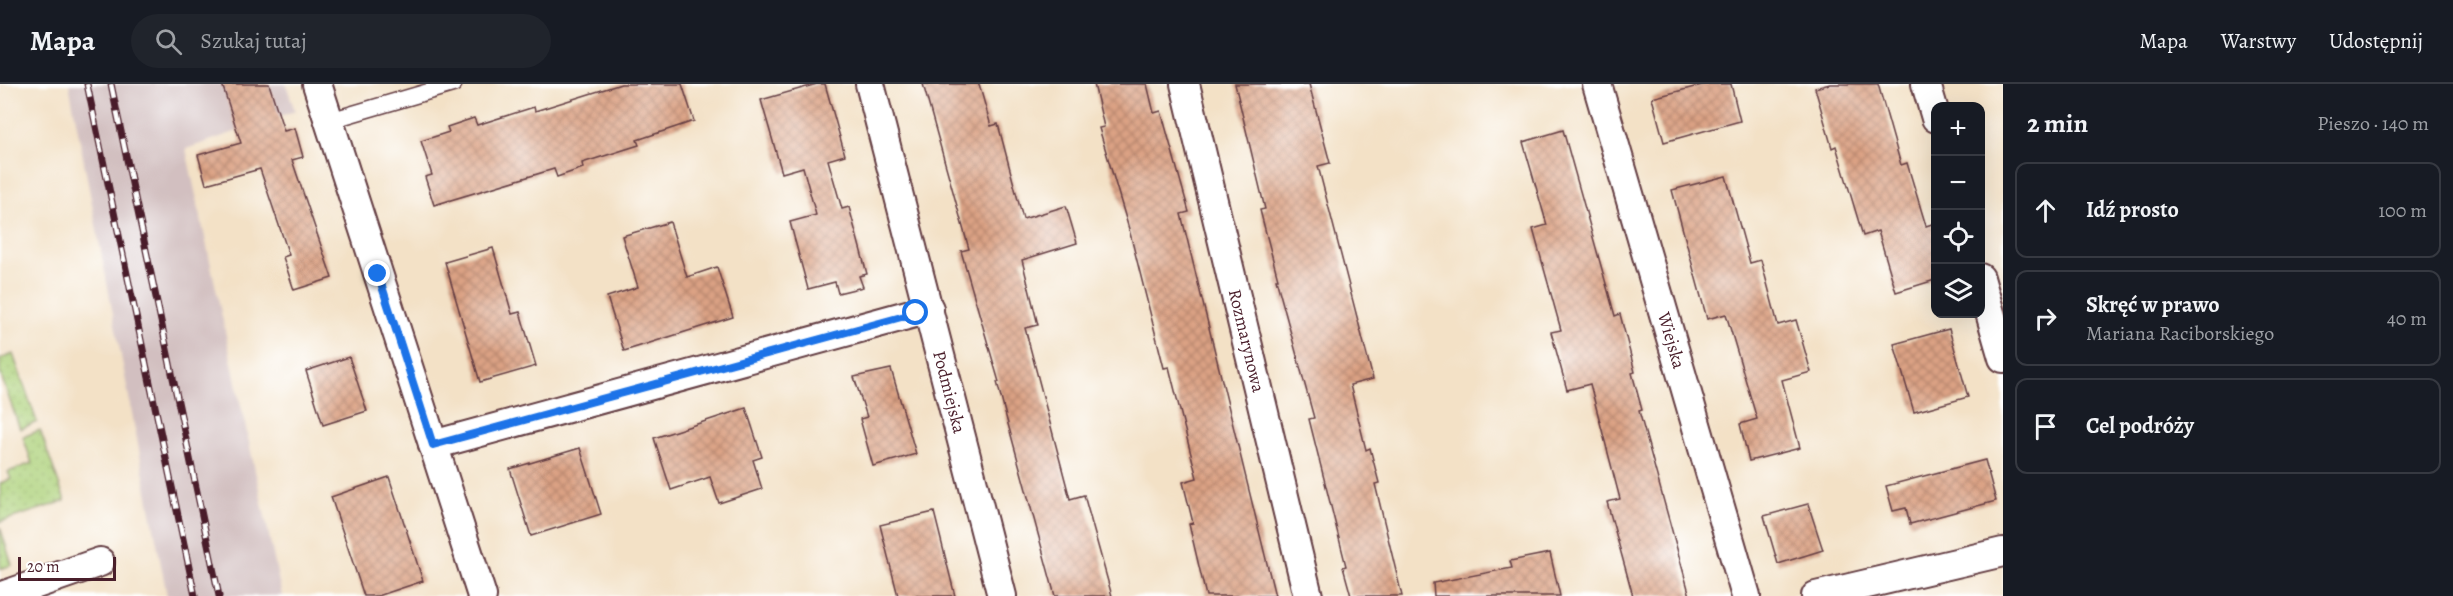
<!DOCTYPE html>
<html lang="pl">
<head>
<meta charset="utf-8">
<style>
  :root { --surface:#171b24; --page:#20242c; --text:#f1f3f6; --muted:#9ea1a6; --line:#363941 }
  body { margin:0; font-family:Alegreya,serif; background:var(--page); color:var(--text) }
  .controls { position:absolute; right:18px; top:18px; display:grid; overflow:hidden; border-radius:12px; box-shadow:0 6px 24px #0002 }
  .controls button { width:54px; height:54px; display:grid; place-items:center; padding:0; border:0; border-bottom:2px solid var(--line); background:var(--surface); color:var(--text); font:30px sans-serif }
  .scale { position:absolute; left:18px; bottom:15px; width:98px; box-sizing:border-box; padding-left:6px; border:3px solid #4a1f2b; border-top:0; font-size:16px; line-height:21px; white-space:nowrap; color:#4a1f2b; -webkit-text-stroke:4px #fff; paint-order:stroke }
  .stop { position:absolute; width:18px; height:18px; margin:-14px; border:4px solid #1a73e8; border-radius:50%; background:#fff }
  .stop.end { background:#1a73e8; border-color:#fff; box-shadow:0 2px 6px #0008 }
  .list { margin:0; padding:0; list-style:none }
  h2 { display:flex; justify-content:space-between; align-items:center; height:78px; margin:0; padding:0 24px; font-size:26px }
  h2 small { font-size:20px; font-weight:400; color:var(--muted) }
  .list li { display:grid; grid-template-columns:39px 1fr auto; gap:18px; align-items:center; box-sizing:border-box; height:96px; margin:0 12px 12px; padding:0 12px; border:2px solid var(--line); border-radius:12px }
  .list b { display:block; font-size:22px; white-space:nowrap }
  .list p { margin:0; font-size:20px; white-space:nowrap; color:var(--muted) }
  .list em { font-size:20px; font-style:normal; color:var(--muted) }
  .icon { flex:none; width:33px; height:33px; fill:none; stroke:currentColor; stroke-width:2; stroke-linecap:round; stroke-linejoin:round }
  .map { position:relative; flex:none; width:2003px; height:512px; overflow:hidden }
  header { display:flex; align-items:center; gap:36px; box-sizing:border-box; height:84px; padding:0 30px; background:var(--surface); border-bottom:2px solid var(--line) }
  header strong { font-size:28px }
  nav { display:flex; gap:33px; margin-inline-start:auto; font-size:21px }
  .search { width:420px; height:54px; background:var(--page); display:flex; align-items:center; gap:15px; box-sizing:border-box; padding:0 21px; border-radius:33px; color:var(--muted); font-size:22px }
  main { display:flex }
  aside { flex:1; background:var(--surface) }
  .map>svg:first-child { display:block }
  .industrial { fill:#d2bfc0 }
  .grass { fill:url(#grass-dots); stroke:#7c7853; stroke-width:1.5 }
  .building { fill:url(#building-cross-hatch) }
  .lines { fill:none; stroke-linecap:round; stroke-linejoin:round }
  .lane-casing { stroke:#633c42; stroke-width:18 }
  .street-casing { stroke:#633c42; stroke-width:32 }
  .lane { stroke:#fff; stroke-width:15 }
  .street { stroke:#fff; stroke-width:28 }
  .rail-casing { stroke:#4a1f2b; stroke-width:7 }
  .rail { stroke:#fff; stroke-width:4.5; stroke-dasharray:14; stroke-linecap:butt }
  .route { stroke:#1a73e8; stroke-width:8 }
  .labels { text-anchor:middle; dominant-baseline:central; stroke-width:6; stroke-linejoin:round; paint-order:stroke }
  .street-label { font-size:18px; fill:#4a1f2b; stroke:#fff }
</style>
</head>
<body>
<header>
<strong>Mapa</strong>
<div class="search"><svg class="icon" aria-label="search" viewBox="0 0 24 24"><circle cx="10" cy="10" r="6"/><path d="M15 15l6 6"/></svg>Szukaj tutaj</div>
<nav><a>Mapa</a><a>Warstwy</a><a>Udostępnij</a></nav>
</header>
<main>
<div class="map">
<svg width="2003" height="512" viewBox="0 0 2003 512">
  <defs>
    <pattern id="grass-dots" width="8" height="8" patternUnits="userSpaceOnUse" patternTransform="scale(1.5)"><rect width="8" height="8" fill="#aed27b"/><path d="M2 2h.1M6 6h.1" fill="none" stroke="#97b46a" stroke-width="1.8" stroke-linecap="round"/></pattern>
    <pattern id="building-cross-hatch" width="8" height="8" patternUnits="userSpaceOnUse" patternTransform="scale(1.5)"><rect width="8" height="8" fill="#dba284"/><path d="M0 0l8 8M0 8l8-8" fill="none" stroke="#b4836c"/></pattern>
  </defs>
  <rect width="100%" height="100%" fill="#fff"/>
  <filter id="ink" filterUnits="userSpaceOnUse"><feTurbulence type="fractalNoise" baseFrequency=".0167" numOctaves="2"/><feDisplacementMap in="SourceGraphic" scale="12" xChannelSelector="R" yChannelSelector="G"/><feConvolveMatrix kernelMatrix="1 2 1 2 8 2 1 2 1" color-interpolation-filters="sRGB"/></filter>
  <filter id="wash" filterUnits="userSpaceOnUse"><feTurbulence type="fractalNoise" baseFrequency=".008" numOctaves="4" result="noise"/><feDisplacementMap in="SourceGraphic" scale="24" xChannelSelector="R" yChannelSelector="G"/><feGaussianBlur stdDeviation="1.35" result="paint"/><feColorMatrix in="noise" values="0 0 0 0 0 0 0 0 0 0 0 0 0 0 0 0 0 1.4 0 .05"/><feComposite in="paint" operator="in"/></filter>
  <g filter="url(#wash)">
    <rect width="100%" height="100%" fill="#f3e1c6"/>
    <!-- industrial -->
    <path class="industrial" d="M 69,0 L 286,0 L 295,27 L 186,65 L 282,512 L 167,512 Z"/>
    <!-- grass -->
    <g class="grass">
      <path d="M 13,270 L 37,338 L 20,345 L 0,289 L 0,275 Z"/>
      <path d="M 40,346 L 65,417 L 0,438 L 0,399 L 11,395 L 8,388 L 32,379 L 23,353 Z"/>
      <path d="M 0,443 L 12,481 L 0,485 Z"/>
    </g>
    <g id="blocks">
      <!-- building -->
      <g class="building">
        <path d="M 222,0 L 269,0 L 284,47 L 295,44 L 303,73 L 292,76 L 332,194 L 294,206 L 283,173 L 289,171 L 260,85 L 206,100 L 198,71 L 241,59 Z"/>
        <path d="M 621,0 L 682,0 L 694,37 L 637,56 L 639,61 L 582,79 L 583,84 L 557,93 L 554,85 L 434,121 L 425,93 L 432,91 L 421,57 L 449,48 L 447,43 L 474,34 L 477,41 L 534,23 L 535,27 Z"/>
        <path d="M 817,0 L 825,0 L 845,71 L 828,76 L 842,125 L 849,123 L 867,190 L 859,192 L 863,203 L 838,209 L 835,198 L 808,205 L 790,138 L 816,131 L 803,83 L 782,89 L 761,16 Z"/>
        <path d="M 923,0 L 979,0 L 991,42 L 998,40 L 1023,135 L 1066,122 L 1077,159 L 1022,176 L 1038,241 L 1025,244 L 1070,415 L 1084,411 L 1112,512 L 1055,512 L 1005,329 L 997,298 L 999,298 L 961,167 L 969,165 Z"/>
        <path d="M 1094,0 L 1147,0 L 1154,29 L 1161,27 L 1189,128 L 1181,130 L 1275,512 L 1206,512 L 1189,440 L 1193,439 L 1183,398 L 1197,394 L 1169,283 L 1164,284 L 1129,145 L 1099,44 L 1104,43 Z"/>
        <path d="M 1235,0 L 1309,0 L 1330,79 L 1318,82 L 1373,295 L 1350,301 L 1366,366 L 1370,364 L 1379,399 L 1375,400 L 1402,512 L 1351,512 L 1343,483 L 1346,482 L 1309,335 L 1314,334 L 1276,195 L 1278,195 L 1260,126 L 1265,125 Z"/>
        <path d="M 1706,0 L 1731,0 L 1740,37 L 1664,58 L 1652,14 Z"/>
        <path d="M 1830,0 L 1878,0 L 1901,81 L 1907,79 L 1926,142 L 1935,139 L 1935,196 L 1896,208 L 1878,147 L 1863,152 L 1836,62 L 1832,64 L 1815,4 Z"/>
        <path d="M 1563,46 L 1615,232 L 1620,230 L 1635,288 L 1632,289 L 1642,326 L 1639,327 L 1690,512 L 1633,512 L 1607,418 L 1620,415 L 1590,300 L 1567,306 L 1551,248 L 1561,246 L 1533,145 L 1547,141 L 1523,58 Z"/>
        <path d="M 1726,92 L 1750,179 L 1761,176 L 1778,241 L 1796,236 L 1811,288 L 1782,296 L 1800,364 L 1749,377 L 1740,340 L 1757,335 L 1726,230 L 1707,235 L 1672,106 Z"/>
        <path d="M 670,138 L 687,193 L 717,183 L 733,233 L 624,267 L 607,213 L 638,203 L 622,152 Z"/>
        <path d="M 493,164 L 512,230 L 520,228 L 536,282 L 480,298 L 445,178 Z"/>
        <path d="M 1949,245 L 1968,313 L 1914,328 L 1894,260 Z"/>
        <path d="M 349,273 L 367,327 L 323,341 L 306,287 Z"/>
        <path d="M 891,285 L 916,370 L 873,382 L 860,335 L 867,333 L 854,293 Z"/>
        <path d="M 746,324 L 762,373 L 753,376 L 762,405 L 719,419 L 710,393 L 671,406 L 654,354 Z"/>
        <path d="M 580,364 L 601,430 L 531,452 L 510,385 Z"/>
        <path d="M 1985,376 L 1996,417 L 1910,440 L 1906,424 L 1893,427 L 1886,402 Z"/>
        <path d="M 389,393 L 423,497 L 378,512 L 364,512 L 331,413 Z"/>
        <path d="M 1808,420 L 1823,466 L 1778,480 L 1764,432 Z"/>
        <path d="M 934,428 L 955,512 L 898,512 L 880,441 Z"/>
        <path d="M 1550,469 L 1560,512 L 1434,512 L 1433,499 L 1512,484 L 1510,477 Z"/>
      </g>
    </g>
  </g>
  <g filter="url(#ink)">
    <use href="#blocks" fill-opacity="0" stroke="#633c42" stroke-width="1.5"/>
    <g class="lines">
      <defs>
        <path id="lane" d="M 328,37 L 454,0"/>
        <g id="street">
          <path d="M 317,0 L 482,512"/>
          <path id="s1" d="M 870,0 L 1002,512"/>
          <path id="s2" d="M 1185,0 L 1308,512"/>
          <path id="s3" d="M 1597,0 L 1746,512"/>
          <path d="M 1926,0 L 1936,34"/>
          <path d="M 1980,194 L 2003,274"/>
          <path d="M 433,361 L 929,225"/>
          <path d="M 2,512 L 100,478"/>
          <path d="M 1816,512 L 2003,468"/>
        </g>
      </defs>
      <!-- lane casing -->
      <use href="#lane" class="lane-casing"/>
      <!-- street casing -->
      <use href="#street" class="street-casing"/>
      <!-- lane -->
      <use href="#lane" class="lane"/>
      <!-- street -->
      <use href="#street" class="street"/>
      <defs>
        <g id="rail">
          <path d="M 87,0 L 195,512"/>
          <path d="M 111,0 L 219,512"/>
        </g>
      </defs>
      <!-- rail casing -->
      <use href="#rail" class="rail-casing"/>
      <!-- rail -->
      <use href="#rail" class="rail"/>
    </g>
  </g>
  <g class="lines" filter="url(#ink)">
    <!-- route -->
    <path class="route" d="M 378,190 L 433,361 L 916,229"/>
  </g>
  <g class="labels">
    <!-- street labels -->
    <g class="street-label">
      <text stroke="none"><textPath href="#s2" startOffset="264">Rozmarynowa</textPath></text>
      <text stroke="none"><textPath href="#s3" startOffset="267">Wiejska</textPath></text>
      <text stroke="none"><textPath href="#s1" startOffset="318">Podmiejska</textPath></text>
    </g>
  </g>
</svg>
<div class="controls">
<button>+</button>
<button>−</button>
<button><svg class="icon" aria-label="locate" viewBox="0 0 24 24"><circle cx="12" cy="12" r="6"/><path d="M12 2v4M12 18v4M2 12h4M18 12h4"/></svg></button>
<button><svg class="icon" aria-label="layers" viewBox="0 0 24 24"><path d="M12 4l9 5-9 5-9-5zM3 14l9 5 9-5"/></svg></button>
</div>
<div class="scale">20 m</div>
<div class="stop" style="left:916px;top:229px"></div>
<div class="stop end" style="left:378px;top:190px"></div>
</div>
<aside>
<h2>2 min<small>Pieszo · 140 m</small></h2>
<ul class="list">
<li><svg class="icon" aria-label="ahead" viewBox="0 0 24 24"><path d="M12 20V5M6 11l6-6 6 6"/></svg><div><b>Idź prosto</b></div><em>100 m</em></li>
<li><svg class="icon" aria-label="right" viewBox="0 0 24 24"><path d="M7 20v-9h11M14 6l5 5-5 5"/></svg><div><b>Skręć w prawo</b><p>Mariana Raciborskiego</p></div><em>40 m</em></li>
<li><svg class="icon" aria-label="arrive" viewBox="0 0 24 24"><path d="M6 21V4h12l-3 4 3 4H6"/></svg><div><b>Cel podróży</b></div></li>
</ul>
</aside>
</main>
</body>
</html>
